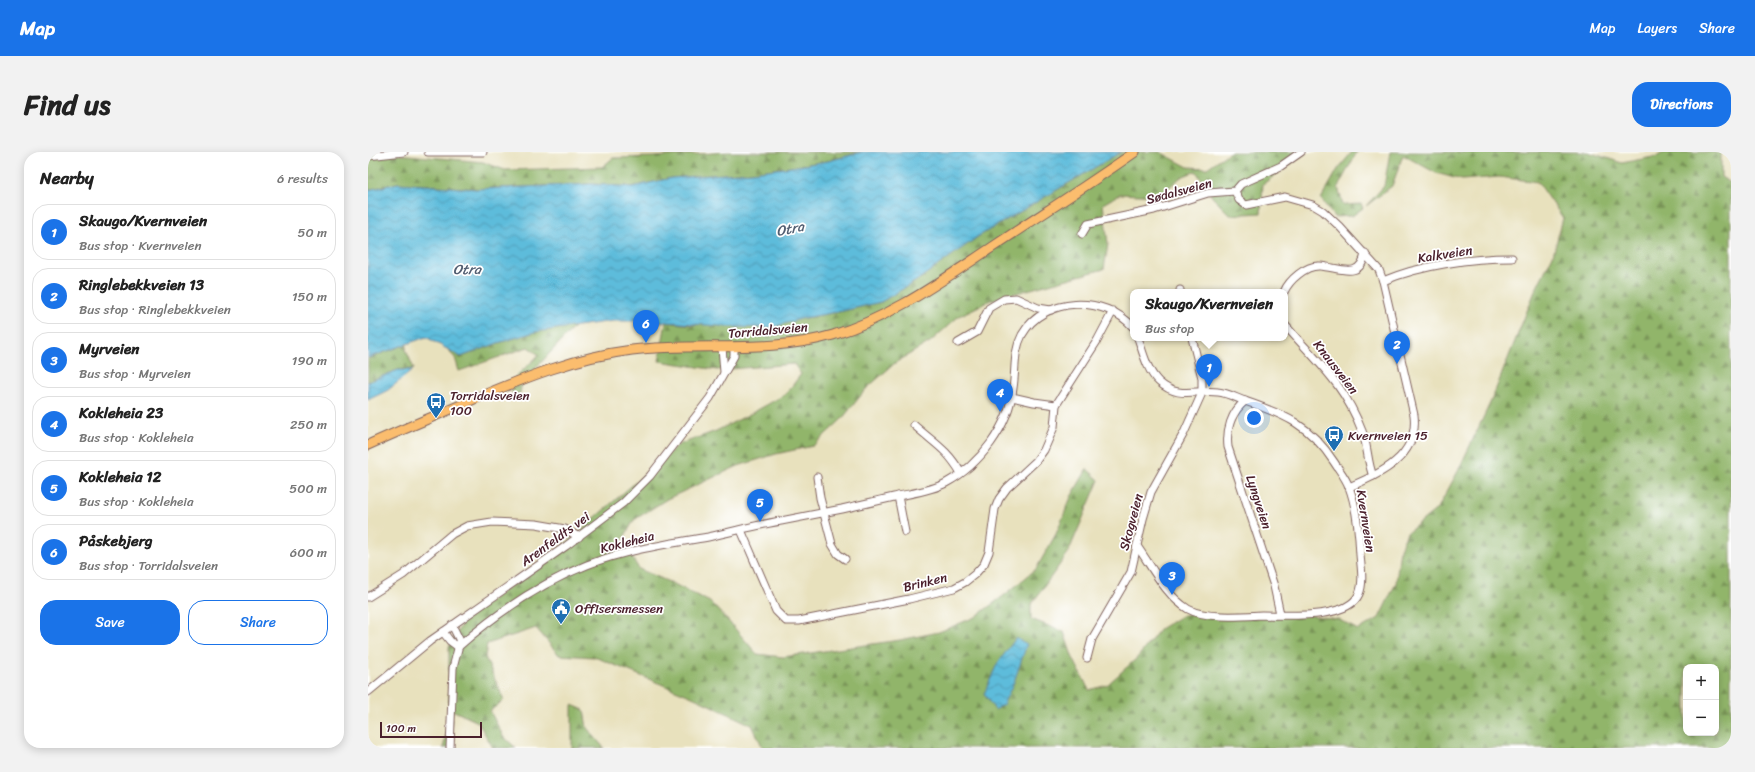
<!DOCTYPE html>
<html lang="en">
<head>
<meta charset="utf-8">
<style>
  :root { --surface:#fff; --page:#f2f2f2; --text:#222; --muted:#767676; --line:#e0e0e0; --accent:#1a73e8 }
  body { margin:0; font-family:Sriracha,sans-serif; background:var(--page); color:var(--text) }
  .controls { position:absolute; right:12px; bottom:12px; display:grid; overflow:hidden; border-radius:8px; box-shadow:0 2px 10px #0003 }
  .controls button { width:36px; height:36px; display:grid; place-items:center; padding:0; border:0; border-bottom:1px solid var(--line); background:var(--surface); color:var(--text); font:20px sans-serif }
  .scale { position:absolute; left:12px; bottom:10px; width:102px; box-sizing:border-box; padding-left:4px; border:2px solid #4a1f2b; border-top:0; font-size:11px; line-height:14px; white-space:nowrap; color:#4a1f2b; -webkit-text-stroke:3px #fff; paint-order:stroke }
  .you { position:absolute; left:886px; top:266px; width:14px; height:14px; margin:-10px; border:3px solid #fff; border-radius:50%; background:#1a73e8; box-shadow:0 0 0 6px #1a73e833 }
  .badge { display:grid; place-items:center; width:26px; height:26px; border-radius:50%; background:var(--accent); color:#fff; font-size:13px; font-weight:700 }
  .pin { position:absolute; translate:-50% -33px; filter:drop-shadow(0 1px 2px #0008) }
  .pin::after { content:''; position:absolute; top:21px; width:14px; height:12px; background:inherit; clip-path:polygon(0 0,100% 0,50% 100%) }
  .popup { position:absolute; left:762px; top:137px; width:158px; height:52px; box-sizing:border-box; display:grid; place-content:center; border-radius:8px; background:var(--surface); filter:drop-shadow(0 1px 3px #0005); font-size:13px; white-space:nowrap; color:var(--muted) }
  .popup b { font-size:15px; color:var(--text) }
  .popup::after { content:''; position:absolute; left:50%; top:100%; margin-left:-8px; border:8px solid transparent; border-top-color:var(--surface) }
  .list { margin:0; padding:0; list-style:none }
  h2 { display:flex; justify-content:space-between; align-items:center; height:52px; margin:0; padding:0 16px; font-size:17px }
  h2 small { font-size:13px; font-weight:400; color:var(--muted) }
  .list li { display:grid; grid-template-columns:26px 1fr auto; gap:12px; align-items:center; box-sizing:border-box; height:56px; margin:0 8px 8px; padding:0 8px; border:1px solid var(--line); border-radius:16px }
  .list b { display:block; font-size:15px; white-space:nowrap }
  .list p { margin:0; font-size:13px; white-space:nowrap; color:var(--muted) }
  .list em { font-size:13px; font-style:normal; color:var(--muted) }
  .actions { display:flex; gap:8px; padding:12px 16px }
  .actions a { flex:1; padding:9px 0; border:1px solid var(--accent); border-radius:16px; text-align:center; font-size:14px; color:var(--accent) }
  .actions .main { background:var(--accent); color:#fff }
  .map { position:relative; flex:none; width:1363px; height:596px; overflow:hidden; border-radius:16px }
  header { display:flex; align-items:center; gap:24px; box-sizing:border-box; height:56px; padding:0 20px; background:var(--accent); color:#fff }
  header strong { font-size:19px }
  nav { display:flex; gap:22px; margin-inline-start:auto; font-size:14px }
  .intro { display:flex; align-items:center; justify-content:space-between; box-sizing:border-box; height:96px; padding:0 24px }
  h1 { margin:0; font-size:28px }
  .button { padding:10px 18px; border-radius:16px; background:var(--accent); color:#fff; font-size:14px; font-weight:700 }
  main { display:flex; gap:24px; padding:0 24px }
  aside { flex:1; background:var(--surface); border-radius:16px; box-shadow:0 2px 10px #0003 }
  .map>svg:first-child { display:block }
  .forest { fill:url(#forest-firs); stroke:#6e6a4a; fill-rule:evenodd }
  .water { fill:url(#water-waves); stroke:#546e83 }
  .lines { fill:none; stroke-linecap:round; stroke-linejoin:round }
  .minor-casing { stroke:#81635e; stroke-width:9 }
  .major-casing { stroke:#81635e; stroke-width:11 }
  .minor { stroke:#fff; stroke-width:7 }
  .major { stroke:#fbbd6e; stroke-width:9 }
  .labels { text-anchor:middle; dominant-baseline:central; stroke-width:3.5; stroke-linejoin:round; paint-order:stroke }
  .street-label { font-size:13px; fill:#4a1f2b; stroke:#fff }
  .poi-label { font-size:13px; fill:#4a1f2b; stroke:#fff; text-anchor:start }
  .water-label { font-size:14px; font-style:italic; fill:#525e71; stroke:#fff }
</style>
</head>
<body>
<header>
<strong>Map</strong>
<nav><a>Map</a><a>Layers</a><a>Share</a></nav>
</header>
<div class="intro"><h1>Find us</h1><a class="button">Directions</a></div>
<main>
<aside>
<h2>Nearby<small>6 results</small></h2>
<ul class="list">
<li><span class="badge">1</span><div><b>Skaugo/Kvernveien</b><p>Bus stop · Kvernveien</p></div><em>50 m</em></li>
<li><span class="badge">2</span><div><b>Ringlebekkveien 13</b><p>Bus stop · Ringlebekkveien</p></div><em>150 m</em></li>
<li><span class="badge">3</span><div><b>Myrveien</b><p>Bus stop · Myrveien</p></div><em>190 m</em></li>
<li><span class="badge">4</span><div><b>Kokleheia 23</b><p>Bus stop · Kokleheia</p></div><em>250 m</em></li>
<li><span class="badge">5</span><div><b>Kokleheia 12</b><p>Bus stop · Kokleheia</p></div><em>500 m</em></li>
<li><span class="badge">6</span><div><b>Påskebjerg</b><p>Bus stop · Torridalsveien</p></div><em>600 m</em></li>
</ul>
<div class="actions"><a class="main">Save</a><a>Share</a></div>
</aside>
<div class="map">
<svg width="1363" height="596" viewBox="0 0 1363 596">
  <defs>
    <pattern id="forest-firs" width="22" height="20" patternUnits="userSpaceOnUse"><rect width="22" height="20" fill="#91b56a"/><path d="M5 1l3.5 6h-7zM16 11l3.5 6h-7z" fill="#789357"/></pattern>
    <pattern id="water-waves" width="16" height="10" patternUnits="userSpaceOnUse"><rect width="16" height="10" fill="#5dbcdb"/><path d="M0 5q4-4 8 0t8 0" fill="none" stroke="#4f98b2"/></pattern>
  </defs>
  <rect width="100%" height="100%" fill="#fff"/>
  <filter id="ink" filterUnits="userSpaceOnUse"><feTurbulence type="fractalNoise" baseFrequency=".025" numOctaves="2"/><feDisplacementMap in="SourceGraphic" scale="8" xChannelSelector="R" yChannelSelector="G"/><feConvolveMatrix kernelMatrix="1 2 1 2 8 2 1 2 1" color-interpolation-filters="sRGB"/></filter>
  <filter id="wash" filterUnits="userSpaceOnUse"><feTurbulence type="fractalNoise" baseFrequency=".012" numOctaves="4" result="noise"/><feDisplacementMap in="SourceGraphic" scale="16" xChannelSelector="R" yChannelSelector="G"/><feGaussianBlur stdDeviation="0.9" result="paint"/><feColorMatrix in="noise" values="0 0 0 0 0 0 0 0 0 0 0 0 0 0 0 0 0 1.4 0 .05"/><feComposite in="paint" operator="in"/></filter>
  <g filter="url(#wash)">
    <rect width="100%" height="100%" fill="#e8e1bd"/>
    <!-- forest -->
    <g class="forest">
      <path d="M 359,0 L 494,0 L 460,9 L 423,15 L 384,20 L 303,26 L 264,35 L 224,32 L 108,37 L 30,31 L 0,38 L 0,2 L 39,3 L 115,10 L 137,18 L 234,15 L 245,6 L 285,5 Z"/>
      <path d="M 753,0 L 792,0 L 820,15 L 839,16 L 862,0 L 939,0 L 895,32 L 893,61 L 862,63 L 845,46 L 828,19 L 813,25 L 791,44 L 752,42 L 735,52 L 740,92 L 736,117 L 623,148 L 591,164 L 562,190 L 527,211 L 498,237 L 474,267 L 445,294 L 408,302 L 370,314 L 299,347 L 266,368 L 254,389 L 271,417 L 306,432 L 342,450 L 363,472 L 389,502 L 415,505 L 532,488 L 571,480 L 607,465 L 638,442 L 668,417 L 688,382 L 703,345 L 719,317 L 731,328 L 700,401 L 663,453 L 663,467 L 696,480 L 704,504 L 721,538 L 739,533 L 769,506 L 792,477 L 815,463 L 933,462 L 970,467 L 990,478 L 1011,466 L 1028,431 L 1032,397 L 1039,381 L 1070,356 L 1089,321 L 1123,249 L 1167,139 L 1185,103 L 1195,66 L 1170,30 L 1131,25 L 1094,28 L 1068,21 L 1035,3 L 1024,34 L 998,54 L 1016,34 L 1022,0 L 1220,0 L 1254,11 L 1290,4 L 1296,0 L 1353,0 L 1353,25 L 1363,31 L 1363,596 L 395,596 L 384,573 L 322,544 L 227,505 L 191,503 L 168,476 L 119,492 L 117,505 L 136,548 L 122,559 L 135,584 L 148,596 L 125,596 L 110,570 L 84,558 L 81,596 L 75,596 L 81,573 L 81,495 L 95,470 L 190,398 L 310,293 L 348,279 L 384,261 L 418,242 L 433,222 L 426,212 L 349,218 L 291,209 L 298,170 L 323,173 L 436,166 L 475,159 L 513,150 L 548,129 L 611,84 ZM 1318,515 L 1348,515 L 1348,581 L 1318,581 Z"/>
      <path d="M 984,0 L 989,0 L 970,35 L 975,53 L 993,52 L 995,56 L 984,64 L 966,65 L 953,47 L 970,17 Z"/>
      <path d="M 207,174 L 154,231 L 152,241 L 145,244 L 142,230 L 171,203 L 160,195 L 91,219 L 87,206 L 80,198 L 93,205 L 130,191 L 167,180 Z"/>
      <path d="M 39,192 L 38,198 L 46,217 L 30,218 L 0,230 L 0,206 Z"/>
      <path d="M 204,553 L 216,558 L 219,576 L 236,596 L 204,596 Z"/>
    </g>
    <!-- water -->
    <g class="water">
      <path d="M 494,0 L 753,0 L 611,84 L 548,129 L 513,150 L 475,159 L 436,166 L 402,176 L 364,175 L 285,169 L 245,169 L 167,180 L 130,191 L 93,205 L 58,185 L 0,206 L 0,38 L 30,31 L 108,37 L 224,32 L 264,35 L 303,26 L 384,20 L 423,15 L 460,9 Z"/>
      <path d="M 30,218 L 45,218 L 20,238 L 0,248 L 0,230 Z"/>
      <path d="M 648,486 L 659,492 L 646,530 L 635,553 L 627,558 L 616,542 L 629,512 Z"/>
    </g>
  </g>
  <g filter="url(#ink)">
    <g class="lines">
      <defs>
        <g id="minor">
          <path d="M 60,0 L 115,0"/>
          <path d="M 0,4 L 36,0"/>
          <path d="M 867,39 L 871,48 L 878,53 L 917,45 L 945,53 L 955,59 L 972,75 L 1011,118 L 1015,129 L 1046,263 C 1051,304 1013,322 981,335"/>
          <path d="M 714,82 L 720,72 L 786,58 L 840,41 L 867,39 L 873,32 L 913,14 L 933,0"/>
          <path d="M 1015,129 C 1053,113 1103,106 1144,106"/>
          <path d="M 812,138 L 812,140"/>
          <path d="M 916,140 C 921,128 938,113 952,114 C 970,115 993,129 997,101"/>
          <path d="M 917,173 C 949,210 976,231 994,279 C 1000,293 999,310 1005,324"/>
          <path d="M 590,191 L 609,180 L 621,156 L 636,147 L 648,146 L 670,156 L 683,158"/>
          <path d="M 354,195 L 356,220"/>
          <path d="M 644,245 L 666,250 L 688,253"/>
          <path d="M 877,249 C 863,261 858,278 860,295 L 906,434 L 912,462"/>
          <path d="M 546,273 C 567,292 578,296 593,321"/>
          <path d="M 449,325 L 452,346 L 464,392 L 470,402 L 477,407"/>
          <path d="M 530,344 L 537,380"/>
          <path d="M 373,378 L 408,459 L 418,469 L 431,469 L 541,447 L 586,436 L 597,430 L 607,422 L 616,412 L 621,400 L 627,357 L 631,347 L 639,336 L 668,309 L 676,298 L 686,275 L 688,253 L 729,189 L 745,159"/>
          <path d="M 769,394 C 784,415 798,444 820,457 C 837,467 875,464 894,463 C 918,463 980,468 991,442 C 996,430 993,415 992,403 C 991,381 989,356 981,335 C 978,326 971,318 966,310 C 942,273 918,263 877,249 C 868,246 860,241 850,240 C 827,237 811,248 791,230 C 779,219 775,200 770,186"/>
          <path d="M 0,445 L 35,423 L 84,382 L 99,374 L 124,370 L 168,372 L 197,377 L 211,385"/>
          <path d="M 75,480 L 82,489 L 90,495"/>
          <path d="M 90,495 C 129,461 170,432 219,413 C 257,398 299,392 340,385 C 364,380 388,373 413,369 C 433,365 453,361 474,357 C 491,353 509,349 526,345 C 544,341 563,339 578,331 C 612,313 641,274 645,236 C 648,218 645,200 654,183 C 676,144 737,143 765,175"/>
          <path d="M 719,506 L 724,487 L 763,420 L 775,367 L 783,340 L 816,281 L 834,241 L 834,226 L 824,186"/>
          <path d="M 0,540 L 62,489 L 198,394 L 255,351 L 282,324 L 342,246 L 366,204 L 366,195"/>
          <path d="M 82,596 L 85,516 L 92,489 L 84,473"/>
        </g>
        <path id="major" d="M 0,293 C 35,277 70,263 104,248 C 156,226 208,205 264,198 C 331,190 400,202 465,183 C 524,165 573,129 623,96 C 671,64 720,33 767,0"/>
      </defs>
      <!-- minor casing -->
      <use href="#minor" class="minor-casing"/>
      <!-- major casing -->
      <use href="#major" class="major-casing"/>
      <!-- minor -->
      <use href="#minor" class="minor"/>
      <!-- major -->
      <use href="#major" class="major"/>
    </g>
  </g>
  <!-- icons -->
  <defs>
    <symbol id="bus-pin" viewBox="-11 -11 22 30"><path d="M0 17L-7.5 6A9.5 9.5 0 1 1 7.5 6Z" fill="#1f6fb2" stroke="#fff"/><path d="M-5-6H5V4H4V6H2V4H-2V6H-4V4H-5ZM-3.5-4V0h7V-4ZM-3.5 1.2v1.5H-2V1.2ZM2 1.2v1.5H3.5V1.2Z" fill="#fff"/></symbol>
    <symbol id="civic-pin" viewBox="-11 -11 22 30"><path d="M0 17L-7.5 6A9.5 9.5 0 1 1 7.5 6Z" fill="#1f6fb2" stroke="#fff"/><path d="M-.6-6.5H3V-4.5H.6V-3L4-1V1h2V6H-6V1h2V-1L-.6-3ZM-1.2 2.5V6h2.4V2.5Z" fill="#fff"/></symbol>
  </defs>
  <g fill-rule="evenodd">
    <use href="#bus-pin" x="57" y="239" width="22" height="30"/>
    <use href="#bus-pin" x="955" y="272" width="22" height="30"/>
    <use href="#civic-pin" x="182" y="445" width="22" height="30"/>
  </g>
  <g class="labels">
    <!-- street labels -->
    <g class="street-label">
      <text transform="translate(811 39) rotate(-15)">Sødalsveien</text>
      <text transform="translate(1077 102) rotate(-9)">Kalkveien</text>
      <text transform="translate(400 178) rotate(-5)">Torridalsveien</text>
      <text transform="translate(968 215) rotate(52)">Knausveien</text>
      <text transform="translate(891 350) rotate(72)">Lyngveien</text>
      <text transform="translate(998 369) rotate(81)">Kvernveien</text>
      <text transform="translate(763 370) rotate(-75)">Skogveien</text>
      <text transform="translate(187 387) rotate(-36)">Arenfeldts vei</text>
      <text transform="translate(259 390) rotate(-14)">Kokleheia</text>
      <text transform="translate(557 430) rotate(-14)">Brinken</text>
    </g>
    <!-- poi labels -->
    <g class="poi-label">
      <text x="82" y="243">Torridalsveien<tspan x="82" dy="15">100</tspan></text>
      <text x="980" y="283">Kvernveien 15</text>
      <text x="207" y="456">Offisersmessen</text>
    </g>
    <!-- water labels -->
    <g class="water-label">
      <text transform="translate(422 77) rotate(-11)">Otra</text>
      <text x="99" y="117">Otra</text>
    </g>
  </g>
</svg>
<div class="controls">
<button>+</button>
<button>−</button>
</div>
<div class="scale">100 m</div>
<div class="you"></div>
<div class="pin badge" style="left:841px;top:235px">1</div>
<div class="popup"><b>Skaugo/Kvernveien</b>Bus stop</div>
<div class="pin badge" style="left:1029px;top:212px">2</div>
<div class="pin badge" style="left:804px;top:443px">3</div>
<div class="pin badge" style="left:632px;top:260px">4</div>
<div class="pin badge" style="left:392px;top:370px">5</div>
<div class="pin badge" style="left:278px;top:191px">6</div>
</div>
</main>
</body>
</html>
